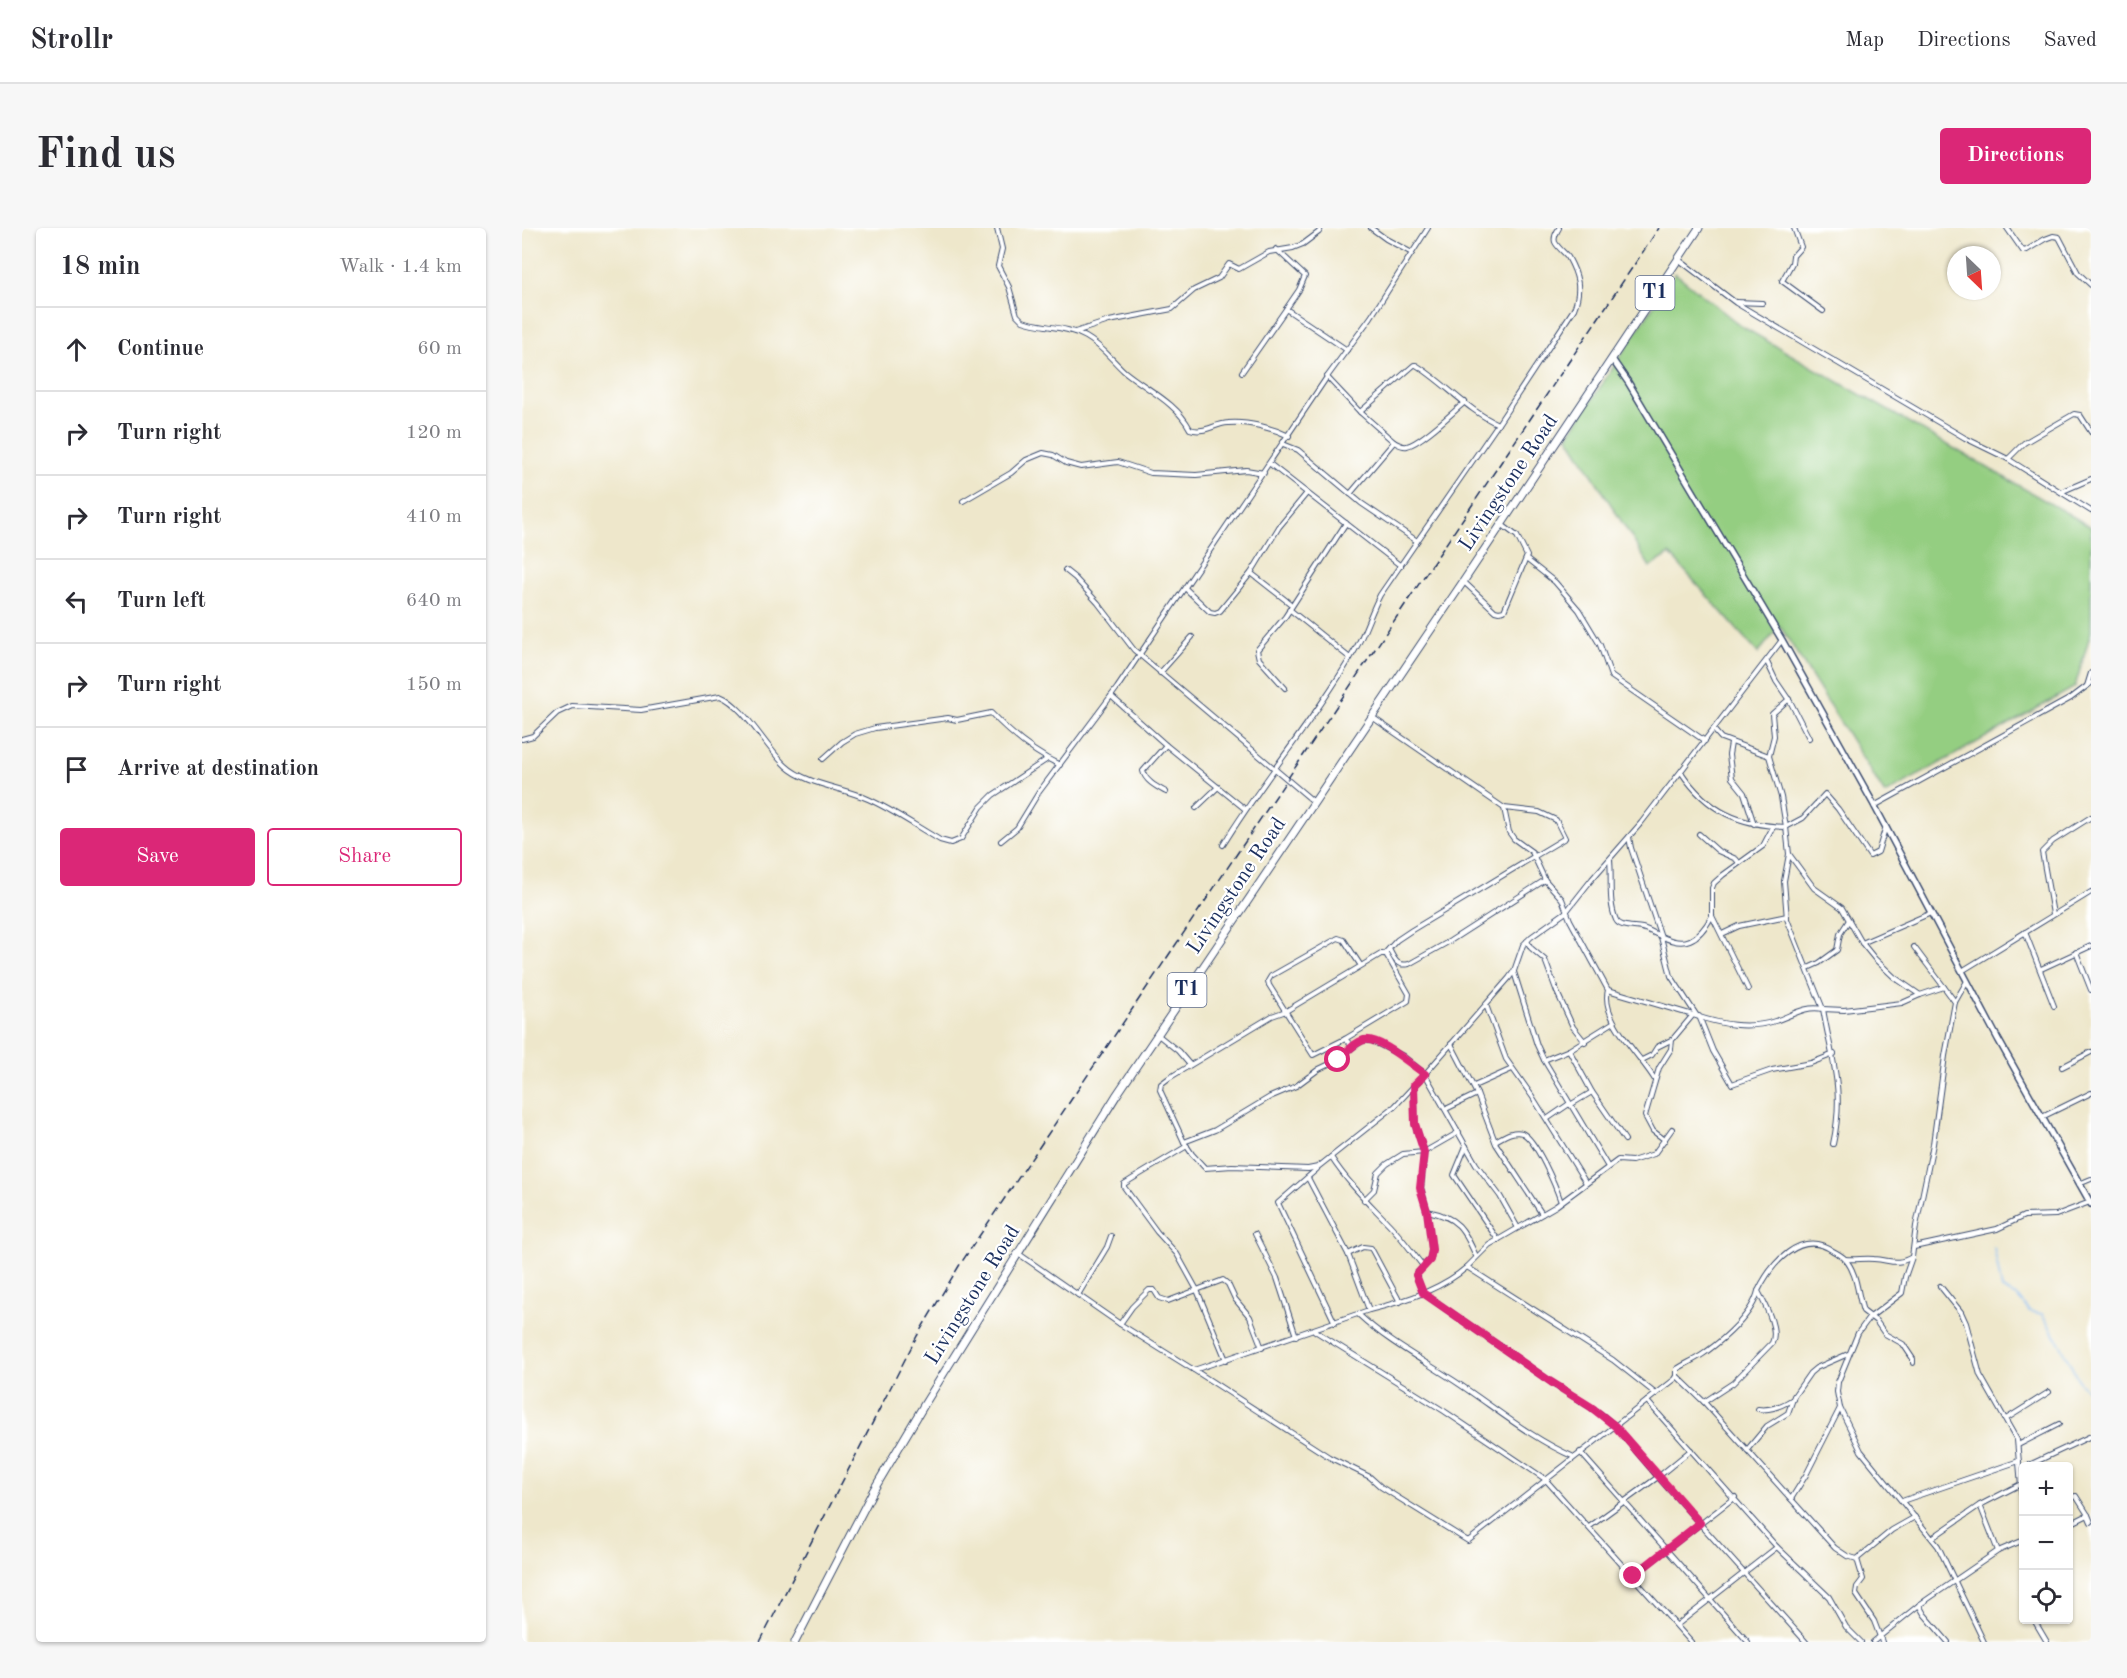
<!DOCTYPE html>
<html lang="en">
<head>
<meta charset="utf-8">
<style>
  :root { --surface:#fff; --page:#f7f7f7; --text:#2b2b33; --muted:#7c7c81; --line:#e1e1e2; --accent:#db2777 }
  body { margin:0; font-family:"Old Standard TT",serif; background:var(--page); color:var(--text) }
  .controls { position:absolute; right:18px; bottom:18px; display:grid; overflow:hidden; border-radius:6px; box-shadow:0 2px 4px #0004 }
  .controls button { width:54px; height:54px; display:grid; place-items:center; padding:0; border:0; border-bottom:2px solid var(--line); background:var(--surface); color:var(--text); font:30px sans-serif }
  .compass { position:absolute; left:1425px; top:18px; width:54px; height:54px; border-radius:50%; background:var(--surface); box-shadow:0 2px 4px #0004; rotate:155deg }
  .stop { position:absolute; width:18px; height:18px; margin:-14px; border:4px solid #db2777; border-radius:50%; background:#fff }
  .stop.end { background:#db2777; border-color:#fff; box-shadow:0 2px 6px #0008 }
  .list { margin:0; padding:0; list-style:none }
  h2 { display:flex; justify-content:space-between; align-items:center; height:78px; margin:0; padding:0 24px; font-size:26px }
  h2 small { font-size:20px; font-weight:400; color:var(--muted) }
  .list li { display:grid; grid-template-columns:39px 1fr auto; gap:18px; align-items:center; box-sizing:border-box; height:84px; padding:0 24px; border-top:2px solid var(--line) }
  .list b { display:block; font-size:22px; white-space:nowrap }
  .list em { font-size:20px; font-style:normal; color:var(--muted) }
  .actions { display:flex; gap:12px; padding:18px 24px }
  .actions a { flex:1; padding:14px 0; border:2px solid var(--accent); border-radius:6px; text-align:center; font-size:21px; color:var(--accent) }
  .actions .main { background:var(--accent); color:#fff }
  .icon { flex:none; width:33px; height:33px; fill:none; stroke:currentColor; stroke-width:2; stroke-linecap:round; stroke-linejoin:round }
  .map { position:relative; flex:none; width:1569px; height:1414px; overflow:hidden; border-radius:6px }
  header { display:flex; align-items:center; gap:36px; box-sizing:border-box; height:84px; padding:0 30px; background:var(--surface); border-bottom:2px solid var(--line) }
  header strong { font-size:28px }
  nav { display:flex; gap:33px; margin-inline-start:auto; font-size:21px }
  .intro { display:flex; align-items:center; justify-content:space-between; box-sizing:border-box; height:144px; padding:0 36px }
  h1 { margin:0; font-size:42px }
  .button { padding:15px 27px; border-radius:6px; background:var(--accent); color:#fff; font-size:21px; font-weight:700 }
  main { display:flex; gap:36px; padding:0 36px }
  aside { flex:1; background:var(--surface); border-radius:6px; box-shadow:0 2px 4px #0004 }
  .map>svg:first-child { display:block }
  .green { fill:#94ce81; stroke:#587e70; stroke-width:1.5 }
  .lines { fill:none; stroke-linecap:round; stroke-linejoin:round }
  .stream { stroke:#81b9f2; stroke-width:1.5 }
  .street-casing { stroke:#3b4b6e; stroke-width:6 }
  .secondary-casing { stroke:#3b4b6e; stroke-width:8 }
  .highway-casing { stroke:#3b4b6e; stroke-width:9 }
  .street { stroke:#fff; stroke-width:4 }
  .secondary { stroke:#fff; stroke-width:5 }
  .highway { stroke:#fff; stroke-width:7 }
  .rail { stroke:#1b2f5e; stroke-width:1.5; stroke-dasharray:9 4.5; stroke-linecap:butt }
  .route { stroke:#db2777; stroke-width:8 }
  .labels { text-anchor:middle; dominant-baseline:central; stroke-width:4.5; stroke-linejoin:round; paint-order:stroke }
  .shield { fill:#fff; stroke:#5f6d8e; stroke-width:1.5 }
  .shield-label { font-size:20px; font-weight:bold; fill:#1b2f5e }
  .street-label { font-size:21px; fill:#1b2f5e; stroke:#fff }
</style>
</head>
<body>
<header>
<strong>Strollr</strong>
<nav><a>Map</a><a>Directions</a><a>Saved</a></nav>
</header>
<div class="intro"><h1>Find us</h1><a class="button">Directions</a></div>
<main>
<aside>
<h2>18 min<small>Walk · 1.4 km</small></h2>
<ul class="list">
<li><svg class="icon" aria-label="ahead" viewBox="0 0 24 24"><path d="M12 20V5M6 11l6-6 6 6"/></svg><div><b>Continue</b></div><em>60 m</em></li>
<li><svg class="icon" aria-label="right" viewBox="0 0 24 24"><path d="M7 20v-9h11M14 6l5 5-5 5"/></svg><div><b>Turn right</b></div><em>120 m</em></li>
<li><svg class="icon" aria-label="right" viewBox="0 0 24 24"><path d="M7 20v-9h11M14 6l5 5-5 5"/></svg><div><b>Turn right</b></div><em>410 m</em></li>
<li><svg class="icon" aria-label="left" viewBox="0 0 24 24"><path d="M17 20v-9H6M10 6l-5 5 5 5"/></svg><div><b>Turn left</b></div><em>640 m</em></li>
<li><svg class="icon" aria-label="right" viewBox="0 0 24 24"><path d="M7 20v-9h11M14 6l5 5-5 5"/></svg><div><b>Turn right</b></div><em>150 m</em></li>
<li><svg class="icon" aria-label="arrive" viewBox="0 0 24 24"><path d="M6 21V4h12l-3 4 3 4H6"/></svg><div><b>Arrive at destination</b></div></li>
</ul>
<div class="actions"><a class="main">Save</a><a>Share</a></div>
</aside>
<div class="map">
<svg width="1569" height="1414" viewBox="0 0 1569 1414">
  <rect width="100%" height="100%" fill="#fff"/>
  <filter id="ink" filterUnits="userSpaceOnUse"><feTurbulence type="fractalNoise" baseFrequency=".0167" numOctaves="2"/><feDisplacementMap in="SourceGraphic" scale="12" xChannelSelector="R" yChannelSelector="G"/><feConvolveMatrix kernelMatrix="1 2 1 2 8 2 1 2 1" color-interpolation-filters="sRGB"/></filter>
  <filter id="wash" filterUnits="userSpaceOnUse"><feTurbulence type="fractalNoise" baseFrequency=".008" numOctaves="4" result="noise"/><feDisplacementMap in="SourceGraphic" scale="24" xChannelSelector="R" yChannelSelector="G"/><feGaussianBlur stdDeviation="1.35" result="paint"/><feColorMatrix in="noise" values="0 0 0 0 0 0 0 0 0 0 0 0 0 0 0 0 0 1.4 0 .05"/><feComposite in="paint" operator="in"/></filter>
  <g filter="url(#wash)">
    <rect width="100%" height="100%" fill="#eee7cb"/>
    <!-- green -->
    <path class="green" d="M 1153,45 L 1219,98 L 1569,299 L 1569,404 L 1553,459 L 1363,566 L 1258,398 L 1236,425 L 1148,326 L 1128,339 L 1046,208 Z"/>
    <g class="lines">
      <!-- stream -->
      <path class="stream" d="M 1472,1020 L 1480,1061 L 1496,1069 L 1507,1083 L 1520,1086 L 1537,1114 L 1558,1155 L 1569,1165"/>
    </g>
  </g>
  <g filter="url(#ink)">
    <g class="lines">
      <defs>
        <g id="street">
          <path d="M 475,0 L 480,21 L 476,38 L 487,59 L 495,87 L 501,93 C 521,100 545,98 564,109 C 580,118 589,131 602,143 C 625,162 654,174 668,201 C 682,206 692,196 706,195 C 725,193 750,200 767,208"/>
          <path d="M 849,0 L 864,11 L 890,25"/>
          <path d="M 1272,0 L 1279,19 L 1271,28 L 1270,35 L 1260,53 L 1301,83"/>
          <path d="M 1485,0 L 1501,23 L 1505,22 L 1523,11 L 1531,8 L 1537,9 L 1556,45 L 1569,57"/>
          <path d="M 754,21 L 783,48 L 777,62 L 764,81"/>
          <path d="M 1156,31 L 1214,75 L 1443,210 L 1486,231 L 1569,283"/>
          <path d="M 1214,74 L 1240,75"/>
          <path d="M 553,104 L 587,93 L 650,81 L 672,62 L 697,50 L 707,36 L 717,41 L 747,24 L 771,20 L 781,16 L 797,4 L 799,0"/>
          <path d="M 720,144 L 764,81 L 825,122"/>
          <path d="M 805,149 L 838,184 L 872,214 L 828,266"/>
          <path d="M 838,184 L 892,137 L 894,137 C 922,154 946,183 976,196"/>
          <path d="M 872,214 C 876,216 880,219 885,218 C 899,215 931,184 943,174"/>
          <path d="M 761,216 L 776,222 L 839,275 L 895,313"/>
          <path d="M 1486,231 L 1502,215 L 1552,186 L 1558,187 L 1569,204"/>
          <path d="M 748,236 L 879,338"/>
          <path d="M 1539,264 L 1569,251"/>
          <path d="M 441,273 L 489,245 L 504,232 L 521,225 L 531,227 L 544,235 L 559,239 L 596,234 L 629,245 L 674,247 L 724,242 L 742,245"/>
          <path d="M 1004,331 L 1033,354 L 1057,382 L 1078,417 L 1089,448 L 1183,513"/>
          <path d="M 543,342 L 553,350 L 576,375 L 612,422 L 792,574"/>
          <path d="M 729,345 L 770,377"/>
          <path d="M 942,354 L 973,383 L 977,384 L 982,383 L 1005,328 L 995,308 L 979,296"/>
          <path d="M 663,360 L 688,384 L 693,385 L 698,383 L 729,345 L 757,299 L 785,265"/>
          <path d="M 767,381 L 828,430"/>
          <path d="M 1245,434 L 1254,453 L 1269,475 L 1287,510"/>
          <path d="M 638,445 L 670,409"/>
          <path d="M 1565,458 L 1569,445"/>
          <path d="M 763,460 L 737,431 L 735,422 L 763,389 L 824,295"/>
          <path d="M 589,468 L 644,517 L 723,581"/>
          <path d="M 850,489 L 982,580 L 1017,584 L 1034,592 L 1043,610 L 890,702 L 875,712 L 862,726"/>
          <path d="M 1192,502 L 1199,510 L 1247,528 L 1259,569 L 1264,599 L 1281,590 L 1303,566 L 1316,581 L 1348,628 L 1356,624 L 1363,601"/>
          <path d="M 0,511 L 11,508 L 35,485 L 50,478 L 119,482 L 198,468 C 222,477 244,520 264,538 C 283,556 322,560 346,571 C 371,582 395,599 418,612 L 429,615 L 439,611 L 459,579 L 471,567 L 524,532"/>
          <path d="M 1209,515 L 1207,527 L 1210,550 L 1222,565 L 1232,596"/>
          <path d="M 1247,528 L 1252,508 L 1250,486 L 1267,471"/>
          <path d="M 301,531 L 320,514 L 333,506 L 353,500 L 426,490 L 435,492 L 469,485 C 489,506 512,525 538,537"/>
          <path d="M 1159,544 C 1186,584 1217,597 1264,599 L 1267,626"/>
          <path d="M 644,564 C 635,559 623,553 621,543 L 644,517"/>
          <path d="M 1352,578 L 1549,470 L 1569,455"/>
          <path d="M 674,580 L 696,559"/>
          <path d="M 982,580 L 987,604 L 992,611 L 1010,624 L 1023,652 L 1040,671 L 1048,692 L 1086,762 L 1171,787 L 1150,812 L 1149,821 L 1137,840 L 1123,888 L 1131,903 L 1143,912"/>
          <path d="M 1177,606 L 1196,623 L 1214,631 L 1217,635"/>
          <path d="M 1107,609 L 1109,620 L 1139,709 L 1149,748 L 1175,788"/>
          <path d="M 479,613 L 495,600 L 517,564 L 595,460 L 805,149 L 849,89 L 906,0"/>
          <path d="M 701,617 C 742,550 794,490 833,422 C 843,405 849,384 858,367 L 976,196 L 1052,81 C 1060,61 1056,47 1046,29 C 1042,24 1035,19 1033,14 C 1031,8 1035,4 1037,0"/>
          <path d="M 1088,632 C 1090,651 1086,674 1094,692 C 1098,700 1112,698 1120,700 C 1134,704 1152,719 1168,712 C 1178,708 1185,697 1190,688"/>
          <path d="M 1531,686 L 1520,624 L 1531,613 L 1569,589"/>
          <path d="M 1503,704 L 1532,778"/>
          <path d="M 1200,706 L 1217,698 L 1265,688"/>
          <path d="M 1005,713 L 1009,720 L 1023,732 L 1035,764 L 1051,799 L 1063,814"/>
          <path d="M 1340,715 L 1409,685"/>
          <path d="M 1392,719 L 1422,759"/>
          <path d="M 867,721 C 872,731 875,739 887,736 L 928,713 L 1023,652"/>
          <path d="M 1554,724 L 1569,762"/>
          <path d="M 1286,740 L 1297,735 L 1315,722 L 1318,706 L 1327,692"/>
          <path d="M 1519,741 L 1569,718"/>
          <path d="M 1440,743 L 1569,664"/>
          <path d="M 992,744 L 1015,817 L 1022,832 L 1047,822"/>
          <path d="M 1445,753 L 1433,774 L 1423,828 L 1411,916 L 1394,998 L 1390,1029 L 1383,1049 L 1380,1065 L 1347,1090 L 1336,1105 L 1316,1154 L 1315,1164 L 1318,1180 L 1339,1223 L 1416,1318 L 1462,1414"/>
          <path d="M 1226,761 L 1190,688 L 1190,660 L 1192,655 L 1201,647 L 1241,618 L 1251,599"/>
          <path d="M 1086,762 C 1078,791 1120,829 1133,852"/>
          <path d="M 964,777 L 984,831 L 1010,868 L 1064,955"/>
          <path d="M 1171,787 C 1198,796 1225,802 1253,793 C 1269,788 1283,777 1301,781 L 1265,691 L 1262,653 L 1267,626 L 1292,660 L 1320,680 L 1340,715 L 1353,731 L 1372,749 L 1398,767"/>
          <path d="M 1177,788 L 1191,823 L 1210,856 L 1250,842 L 1289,835 L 1312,826"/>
          <path d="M 1092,794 L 1047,822 L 1070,864 L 1103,912"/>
          <path d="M 636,807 L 656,823 L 668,837"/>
          <path d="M 823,811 L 831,819 L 842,812 L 850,813 L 881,828 L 903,846 L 954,936 L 978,968 L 996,1000"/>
          <path d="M 929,816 L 955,866 L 974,916 L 1020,986"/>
          <path d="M 831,819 L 816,832 L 797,841 L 774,858 L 748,869 L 693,902 L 662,914 L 638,862 L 639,856 L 647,850 L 750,788 L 764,783 L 839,738 L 822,712 L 816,710 L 749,748 L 746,753 L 747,757 L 791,827 L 823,811 L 886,773 L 887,766 L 864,726 L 859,726 L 839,738"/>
          <path d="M 1022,832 L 1086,939"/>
          <path d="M 1120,832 L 1130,827 L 1135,819 L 1149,812"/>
          <path d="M 1540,839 L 1569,824"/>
          <path d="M 952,858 L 990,841"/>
          <path d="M 892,859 L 893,896 L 902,924 L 937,904"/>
          <path d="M 1048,877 L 1070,864"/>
          <path d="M 924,881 L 955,866"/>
          <path d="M 1520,889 L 1569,865"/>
          <path d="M 1025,891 L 1047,876"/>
          <path d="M 973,913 C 981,909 990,902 1000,905 C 1014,911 1034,959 1039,974"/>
          <path d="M 662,914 L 670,926 L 683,940 L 710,938 L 786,941 L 796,939 L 873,878 L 903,846 L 987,750 L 992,743 L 1001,717 L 1009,709 L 1044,684 L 1070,651 L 1119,595 L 1260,412"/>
          <path d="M 1311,916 C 1323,861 1310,834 1301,781 L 1322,782 L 1380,775 L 1398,767 L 1422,759 L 1433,774"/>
          <path d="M 665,918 L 610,951 L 602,956 L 602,959 L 635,1004 L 655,1026 L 675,1062 L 704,1132"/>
          <path d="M 944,918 L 932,947 L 976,1012"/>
          <path d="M 809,929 C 825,954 845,973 865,994 C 878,1007 889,1023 901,1038"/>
          <path d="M 795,941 L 756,975 L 813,1095"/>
          <path d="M 786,950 L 826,1026 L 847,1082"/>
          <path d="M 1557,956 L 1569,951"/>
          <path d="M 842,972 L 852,962 L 856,945 L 865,936 L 881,926 L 902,924 L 899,960 L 905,983 L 910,1022 L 908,1031 L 894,1047 L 901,1065 L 1029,1154 L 1079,1186 L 1093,1198 L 1136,1249 L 1284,1414"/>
          <path d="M 905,983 C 936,989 942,1001 954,1028"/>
          <path d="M 733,1006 L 755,1050 L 774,1108"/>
          <path d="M 1392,1019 L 1475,1001 L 1502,988 L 1534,987 L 1568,974"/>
          <path d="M 497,1026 L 598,1096 L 672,1142 L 847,1082 C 881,1074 919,1062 945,1039"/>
          <path d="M 826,1026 L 841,1019 L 849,1020 L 878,1074"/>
          <path d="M 1323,1031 C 1334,1032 1342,1030 1352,1031 C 1369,1032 1374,1038 1390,1029"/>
          <path d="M 1418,1058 L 1439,1084 L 1444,1095 L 1458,1147 L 1495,1212 L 1502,1291"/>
          <path d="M 556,1067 L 585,1019 L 589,1008"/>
          <path d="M 837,1087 C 865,1113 899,1131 931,1152 C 971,1178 1008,1210 1052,1229"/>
          <path d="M 598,1096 L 610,1079 L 627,1062 L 632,1062 L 637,1070 L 646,1073 L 701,1052 L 706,1056 L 713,1071 L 728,1089 L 740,1120"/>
          <path d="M 793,1103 L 922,1183 L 1023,1251 L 1169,1414"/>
          <path d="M 672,1142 L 807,1229 L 848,1249 L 859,1259 L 946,1313 L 1153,1151 L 1155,1148 L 1155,1141 C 1164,1135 1175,1131 1184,1124 C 1202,1111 1231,1086 1236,1063"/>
          <path d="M 1155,1148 L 1182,1174 L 1313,1320 L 1325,1328 L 1335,1331 L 1341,1351 L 1335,1359 L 1334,1366 L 1352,1393 L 1360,1414"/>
          <path d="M 1134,1166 L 1091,1132 L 945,1039 L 967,1017 L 1034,978 L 1096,932 L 1110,933 L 1132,926 L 1150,901"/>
          <path d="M 1125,1173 L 1255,1319 L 1307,1369 L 1324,1399 L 1339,1414"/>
          <path d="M 1182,1174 L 1211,1155 L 1250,1115 C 1257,1101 1243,1077 1236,1063 C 1249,1036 1279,1000 1311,1023 C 1315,1025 1320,1028 1323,1031 C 1336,1046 1335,1066 1341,1083 L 1354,1093 L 1363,1106 L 1381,1116 L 1391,1131 L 1391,1135"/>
          <path d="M 1236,1181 C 1249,1183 1260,1178 1271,1171"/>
          <path d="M 1484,1191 L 1527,1164"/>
          <path d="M 1496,1217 L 1537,1196"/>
          <path d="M 1225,1222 L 1245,1198 L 1266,1185 L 1272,1168 L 1288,1145 L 1294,1140 L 1326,1126"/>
          <path d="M 1058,1224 L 1226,1414"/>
          <path d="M 1505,1238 L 1569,1208"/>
          <path d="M 1546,1270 L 1554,1268 L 1566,1287 L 1546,1297"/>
          <path d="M 1269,1271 L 1284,1247 L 1318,1180"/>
          <path d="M 1380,1273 L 1497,1233"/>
          <path d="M 1458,1277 L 1499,1256"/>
          <path d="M 1566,1287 L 1569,1294"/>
          <path d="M 1067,1299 L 1136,1249 L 1169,1222"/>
          <path d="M 1476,1323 L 1502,1312"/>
          <path d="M 1335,1331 L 1370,1302 L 1393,1289"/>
          <path d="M 1111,1348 L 1213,1269"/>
          <path d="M 1397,1377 L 1476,1323 L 1458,1277 L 1410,1310"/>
          <path d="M 1512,1392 L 1525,1414"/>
          <path d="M 1155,1397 L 1255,1319"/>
          <path d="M 1351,1414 L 1397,1377 L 1402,1386 L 1426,1414"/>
        </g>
        <path id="secondary" d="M 1090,131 L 1106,154 L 1260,412 L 1351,575 L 1476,811 L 1569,976"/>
        <path id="highway" d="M 273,1414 L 351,1263 L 402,1177 L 594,868 L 941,354 L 1177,0"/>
      </defs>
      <!-- street casing -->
      <use href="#street" class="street-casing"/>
      <!-- secondary casing -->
      <use href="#secondary" class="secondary-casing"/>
      <!-- highway casing -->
      <use href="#highway" class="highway-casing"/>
      <!-- street -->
      <use href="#street" class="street"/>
      <!-- secondary -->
      <use href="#secondary" class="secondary"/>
      <!-- highway -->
      <use href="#highway" class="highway"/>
      <!-- rail -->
      <path class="rail" d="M 238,1414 L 395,1108 L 437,1038 L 1137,0"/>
    </g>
  </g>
  <g class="lines" filter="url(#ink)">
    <!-- route -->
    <path class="route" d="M 816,832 C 824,826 832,814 842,812 C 859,809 890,838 903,846 L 892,857 L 893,896 L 902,924 L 898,960 L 905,983 L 910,1022 L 908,1032 L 894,1047 L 901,1065 L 1029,1154 L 1069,1179 L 1093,1198 L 1178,1295 L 1111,1348"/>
  </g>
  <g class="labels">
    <!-- shield labels -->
    <g class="shield">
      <rect x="1113.5" y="48" width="39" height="34" rx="4.5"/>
      <rect x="645.5" y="745" width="39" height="34" rx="4.5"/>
    </g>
    <g class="shield-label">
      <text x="1133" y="65">T1</text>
      <text x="665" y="762">T1</text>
    </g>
    <!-- street labels -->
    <g class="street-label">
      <text transform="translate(987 255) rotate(-56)">Livingstone Road</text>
      <text transform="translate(715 658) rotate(-56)">Livingstone Road</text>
      <text transform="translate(451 1067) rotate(-58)">Livingstone Road</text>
    </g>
  </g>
</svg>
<div class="controls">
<button>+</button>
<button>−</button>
<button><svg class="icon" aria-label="locate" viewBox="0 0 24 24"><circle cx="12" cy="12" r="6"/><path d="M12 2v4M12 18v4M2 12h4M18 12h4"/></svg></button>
</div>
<svg class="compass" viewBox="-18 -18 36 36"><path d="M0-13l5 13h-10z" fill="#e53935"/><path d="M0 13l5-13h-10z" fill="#7c7c81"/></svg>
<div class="stop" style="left:816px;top:832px"></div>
<div class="stop end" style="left:1111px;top:1348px"></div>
</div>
</main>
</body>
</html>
